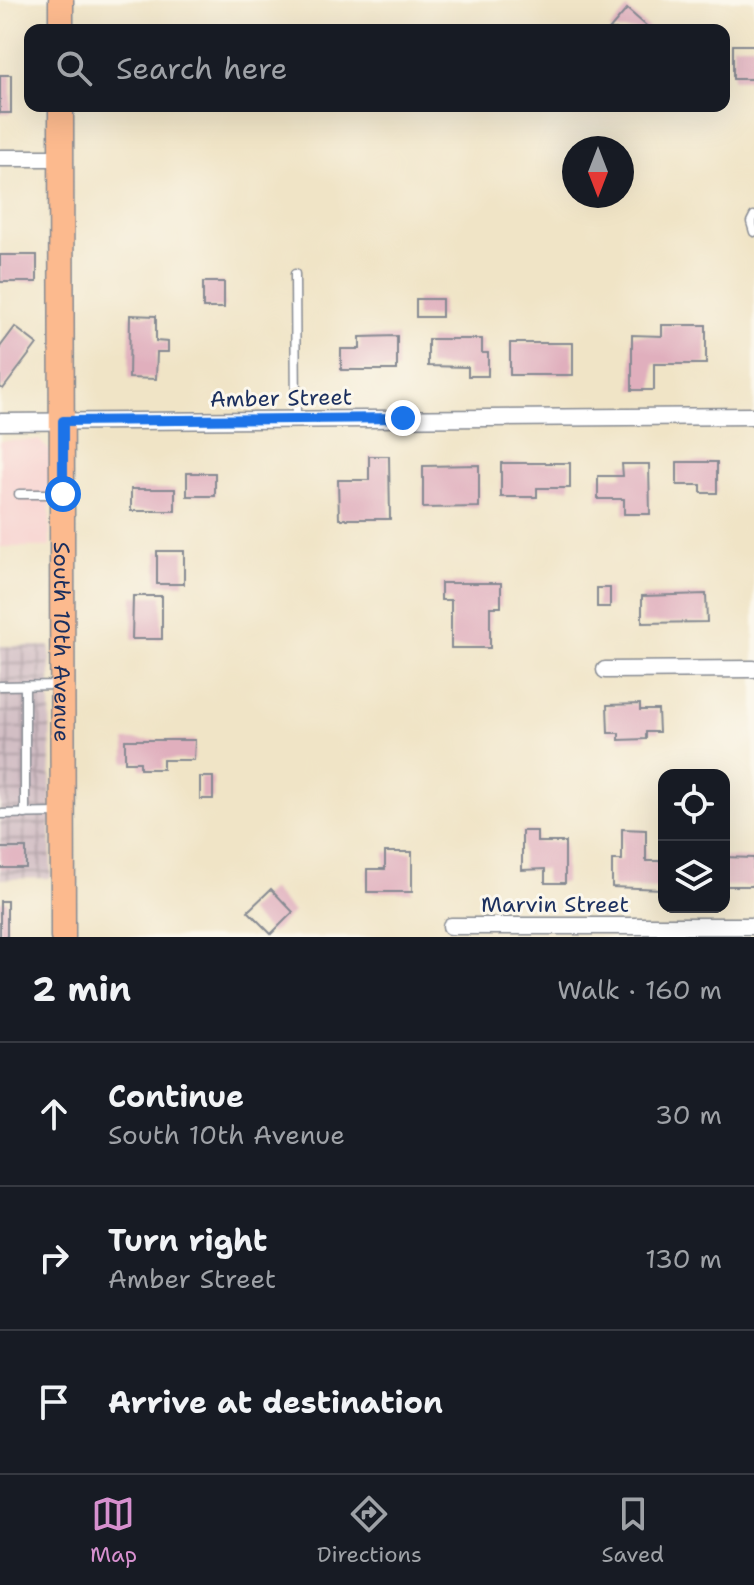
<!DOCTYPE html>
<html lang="en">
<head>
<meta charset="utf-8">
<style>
  :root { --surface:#171b24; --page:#242831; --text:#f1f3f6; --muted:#9ea1a6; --line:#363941; --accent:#d690ce }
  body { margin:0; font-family:"Shantell Sans",sans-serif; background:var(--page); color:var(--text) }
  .controls { position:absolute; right:24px; bottom:24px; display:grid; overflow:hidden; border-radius:16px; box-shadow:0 8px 32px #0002 }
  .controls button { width:72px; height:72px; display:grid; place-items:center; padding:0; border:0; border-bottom:2px solid var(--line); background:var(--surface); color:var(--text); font:40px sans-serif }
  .compass { position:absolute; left:562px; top:136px; width:72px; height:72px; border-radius:50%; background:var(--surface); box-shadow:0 8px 32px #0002; rotate:180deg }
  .stop { position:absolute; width:24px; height:24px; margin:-18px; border:6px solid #1a73e8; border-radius:50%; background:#fff }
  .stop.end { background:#1a73e8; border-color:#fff; box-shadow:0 2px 8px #0008 }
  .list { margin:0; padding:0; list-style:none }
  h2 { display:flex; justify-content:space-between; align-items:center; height:104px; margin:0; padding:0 32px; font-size:34px }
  h2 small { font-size:26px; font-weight:400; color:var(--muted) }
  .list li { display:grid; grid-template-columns:52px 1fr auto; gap:24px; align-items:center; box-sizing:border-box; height:144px; padding:0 32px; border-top:2px solid var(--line) }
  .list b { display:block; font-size:30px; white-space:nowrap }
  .list p { margin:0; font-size:26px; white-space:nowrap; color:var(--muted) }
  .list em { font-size:26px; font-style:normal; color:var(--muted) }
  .icon { flex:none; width:44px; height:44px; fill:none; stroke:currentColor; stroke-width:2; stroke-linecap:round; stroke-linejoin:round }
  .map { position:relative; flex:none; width:754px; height:937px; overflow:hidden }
  .search { position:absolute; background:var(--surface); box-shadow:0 8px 32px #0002; left:24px; right:24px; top:24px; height:88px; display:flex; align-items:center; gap:20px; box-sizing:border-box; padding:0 28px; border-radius:16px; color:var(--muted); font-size:30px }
  .sheet { height:536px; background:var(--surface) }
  nav { display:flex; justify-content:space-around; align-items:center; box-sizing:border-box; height:112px; border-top:2px solid var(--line); background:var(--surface); font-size:22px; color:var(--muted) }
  nav a { display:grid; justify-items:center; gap:4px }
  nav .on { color:var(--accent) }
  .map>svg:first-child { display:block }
  .built { fill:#f7d0ce }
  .industrial { fill:url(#industrial-grid) }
  .building { fill:#e0afbd }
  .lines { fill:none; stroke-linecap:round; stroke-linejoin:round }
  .service-casing { stroke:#868a92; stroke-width:11 }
  .minor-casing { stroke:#868a92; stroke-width:19 }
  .primary-casing { stroke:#868a92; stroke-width:27 }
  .service { stroke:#fff; stroke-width:8 }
  .minor { stroke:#fff; stroke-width:16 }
  .primary { stroke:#fcba8e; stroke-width:24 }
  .route { stroke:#1a73e8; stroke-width:10 }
  .labels { text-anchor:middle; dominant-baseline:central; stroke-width:6; stroke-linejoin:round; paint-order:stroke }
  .street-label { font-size:22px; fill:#1b2f5e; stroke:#fbf7ec }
</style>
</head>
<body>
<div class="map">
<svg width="754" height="937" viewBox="0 0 754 937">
  <defs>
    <pattern id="industrial-grid" width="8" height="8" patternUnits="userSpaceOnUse" patternTransform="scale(2)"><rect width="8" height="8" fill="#d2bec4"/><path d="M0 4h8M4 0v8" fill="none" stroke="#aa9ba2"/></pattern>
  </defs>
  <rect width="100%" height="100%" fill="#fbf7ec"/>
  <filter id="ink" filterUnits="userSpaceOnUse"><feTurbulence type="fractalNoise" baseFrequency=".0125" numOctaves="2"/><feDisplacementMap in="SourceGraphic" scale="16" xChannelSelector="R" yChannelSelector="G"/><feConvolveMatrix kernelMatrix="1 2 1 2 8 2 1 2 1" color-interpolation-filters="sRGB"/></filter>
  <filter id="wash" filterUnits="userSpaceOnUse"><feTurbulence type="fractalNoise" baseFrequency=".006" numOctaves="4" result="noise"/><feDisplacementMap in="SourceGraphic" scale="32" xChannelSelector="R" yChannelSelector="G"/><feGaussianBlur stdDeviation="1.8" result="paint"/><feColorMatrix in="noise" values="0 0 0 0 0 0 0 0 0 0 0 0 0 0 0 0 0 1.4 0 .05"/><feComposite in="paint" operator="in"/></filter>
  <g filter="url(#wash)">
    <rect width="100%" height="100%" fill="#f0e4c6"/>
    <!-- built -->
    <path class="built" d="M 39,440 L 50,451 L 50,547 L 0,547 L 0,441 Z"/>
    <!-- industrial -->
    <path class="industrial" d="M 0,646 L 50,646 L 51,878 L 0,879 Z"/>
    <g id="blocks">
      <!-- building -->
      <g class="building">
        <path d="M 627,9 L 651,30 L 609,30 Z"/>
        <rect x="733" y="45" width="21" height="34"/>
        <rect x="0" y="75" width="11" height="38"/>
        <rect x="0" y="255" width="37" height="27"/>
        <rect x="203" y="282" width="21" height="26"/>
        <rect x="416" y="299" width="26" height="18"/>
        <path d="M 130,315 L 156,316 L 156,341 L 168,342 L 168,352 L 157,352 L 156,379 L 129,378 Z"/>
        <path d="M 662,325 L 706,325 L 706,364 L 654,364 L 654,390 L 632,390 L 632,335 L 662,336 Z"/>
        <path d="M 15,327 L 37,344 L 3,389 L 0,387 L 0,347 Z"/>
        <path d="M 397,336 L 397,370 L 341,370 L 341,349 L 360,349 L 360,337 Z"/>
        <path d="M 428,339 L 482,339 L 482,353 L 488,353 L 488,376 L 468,376 L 468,367 L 428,366 Z"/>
        <rect x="510" y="343" width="63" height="32"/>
        <path d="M 369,456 L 389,456 L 390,519 L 339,519 L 338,480 L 369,480 Z"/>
        <path d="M 677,462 L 717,462 L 717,493 L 701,493 L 701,485 L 677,485 Z"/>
        <path d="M 501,463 L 570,463 L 570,488 L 537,488 L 537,497 L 501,497 Z"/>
        <path d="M 622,464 L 649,464 L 650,514 L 624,514 L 624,499 L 598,499 L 598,476 L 623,476 Z"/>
        <path d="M 479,465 L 479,507 L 423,508 L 423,466 Z"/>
        <rect x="187" y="473" width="28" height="23"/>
        <rect x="131" y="489" width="44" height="22"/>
        <rect x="157" y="551" width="27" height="33"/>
        <path d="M 441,583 L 501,583 L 501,607 L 490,607 L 490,648 L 451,648 L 451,600 L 441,600 Z"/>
        <rect x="597" y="588" width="13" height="19"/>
        <path d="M 706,594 L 707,622 L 642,623 L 642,596 Z"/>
        <path d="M 133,596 L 162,596 L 162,639 L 132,639 Z"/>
        <path d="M 640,704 L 640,710 L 658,710 L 659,732 L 646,732 L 646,739 L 619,740 L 619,733 L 608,733 L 607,705 Z"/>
        <path d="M 125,740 L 195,740 L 194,760 L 163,760 L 163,769 L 140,769 L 140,762 L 125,762 Z"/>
        <rect x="200" y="777" width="13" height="22"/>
        <path d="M 622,829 L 646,830 L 646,861 L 662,861 L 662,889 L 612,887 L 612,860 L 622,860 Z"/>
        <path d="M 522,831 L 537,831 L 537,842 L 565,842 L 565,883 L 545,883 L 545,869 L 522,870 Z"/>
        <rect x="0" y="848" width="26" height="20"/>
        <path d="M 385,852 L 412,852 L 412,892 L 367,892 L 367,869 L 385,869 Z"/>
        <path d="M 724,857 L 754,858 L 753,886 L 724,886 Z"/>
        <path d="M 271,889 L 293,912 L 271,934 L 248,911 Z"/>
        <rect x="0" y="901" width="7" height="36"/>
      </g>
    </g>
  </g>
  <g filter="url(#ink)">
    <use href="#blocks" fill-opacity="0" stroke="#868a92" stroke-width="2"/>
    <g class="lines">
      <defs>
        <g id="service">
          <path d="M 754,216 L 751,222 L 754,232"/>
          <path d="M 295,274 L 296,419"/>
          <path d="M 19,494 L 58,494"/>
          <path d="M 0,686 L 58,685"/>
          <path d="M 25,686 L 25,814"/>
          <path d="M 0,814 L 58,813"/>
        </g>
        <g id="minor">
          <path d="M 0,158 L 61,158"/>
          <path d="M 0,422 L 754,416"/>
          <path d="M 605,670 L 754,669"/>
          <path d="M 451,926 L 754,926"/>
        </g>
        <g id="primary">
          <path d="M 61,30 L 61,0"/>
          <path id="s1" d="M 61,106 L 63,937"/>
        </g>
      </defs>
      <!-- service casing -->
      <use href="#service" class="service-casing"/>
      <!-- minor casing -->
      <use href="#minor" class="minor-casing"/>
      <!-- primary casing -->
      <use href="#primary" class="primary-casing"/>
      <!-- service -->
      <use href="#service" class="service"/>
      <!-- minor -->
      <use href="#minor" class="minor"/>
      <!-- primary -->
      <use href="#primary" class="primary"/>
    </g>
  </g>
  <g class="lines" filter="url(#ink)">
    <!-- route -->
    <path class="route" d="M 63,494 L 63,421 L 403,418"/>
  </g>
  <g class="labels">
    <!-- street labels -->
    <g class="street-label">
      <text transform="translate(281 398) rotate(-1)">Amber Street</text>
      <text stroke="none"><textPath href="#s1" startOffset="536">South 10th Avenue</textPath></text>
      <text x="555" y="904">Marvin Street</text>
    </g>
  </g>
</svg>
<div class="controls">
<button><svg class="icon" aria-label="locate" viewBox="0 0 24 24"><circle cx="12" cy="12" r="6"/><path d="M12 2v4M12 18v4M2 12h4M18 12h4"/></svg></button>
<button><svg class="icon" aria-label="layers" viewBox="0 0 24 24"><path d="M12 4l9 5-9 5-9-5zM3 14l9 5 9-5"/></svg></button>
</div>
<svg class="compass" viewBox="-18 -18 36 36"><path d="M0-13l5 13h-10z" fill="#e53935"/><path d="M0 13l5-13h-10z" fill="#9ea1a6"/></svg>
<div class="stop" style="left:63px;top:494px"></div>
<div class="stop end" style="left:403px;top:418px"></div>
<div class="search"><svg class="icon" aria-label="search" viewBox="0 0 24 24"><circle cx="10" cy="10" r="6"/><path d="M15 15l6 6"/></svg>Search here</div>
</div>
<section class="sheet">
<h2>2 min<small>Walk · 160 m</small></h2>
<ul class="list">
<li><svg class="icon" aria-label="ahead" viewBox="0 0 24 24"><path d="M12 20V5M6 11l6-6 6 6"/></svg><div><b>Continue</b><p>South 10th Avenue</p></div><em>30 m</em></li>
<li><svg class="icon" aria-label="right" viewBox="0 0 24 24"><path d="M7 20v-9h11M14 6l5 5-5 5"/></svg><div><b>Turn right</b><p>Amber Street</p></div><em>130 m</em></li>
<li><svg class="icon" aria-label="arrive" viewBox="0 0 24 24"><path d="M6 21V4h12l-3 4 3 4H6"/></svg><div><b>Arrive at destination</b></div></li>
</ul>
</section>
<nav>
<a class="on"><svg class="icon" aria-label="map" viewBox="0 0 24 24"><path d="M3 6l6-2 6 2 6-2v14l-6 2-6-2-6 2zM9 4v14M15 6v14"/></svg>Map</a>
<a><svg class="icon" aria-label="directions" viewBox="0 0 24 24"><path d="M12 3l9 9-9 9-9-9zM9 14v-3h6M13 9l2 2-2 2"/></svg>Directions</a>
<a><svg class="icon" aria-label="saved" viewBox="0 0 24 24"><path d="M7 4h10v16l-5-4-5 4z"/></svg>Saved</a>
</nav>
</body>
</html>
